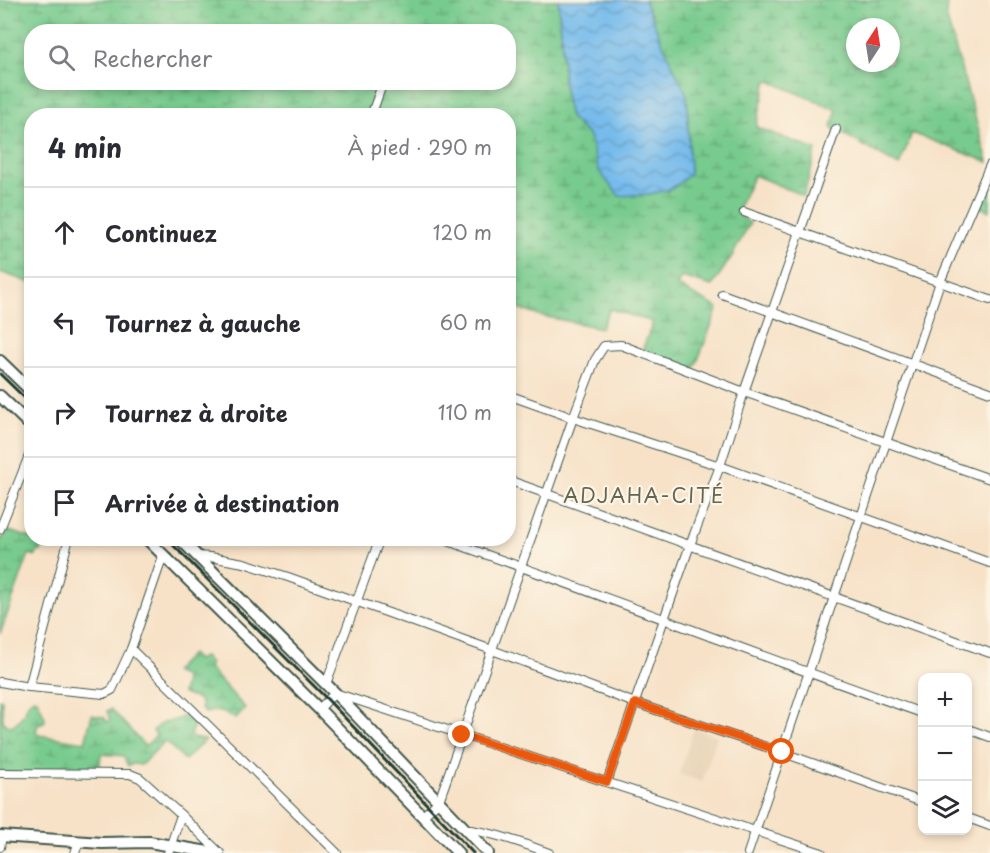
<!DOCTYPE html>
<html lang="fr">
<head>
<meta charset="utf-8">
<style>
  :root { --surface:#fff; --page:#f7f7f7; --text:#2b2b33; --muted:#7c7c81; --line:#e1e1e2 }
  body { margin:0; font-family:"Playpen Sans",sans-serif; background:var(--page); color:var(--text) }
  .controls { position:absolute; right:18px; bottom:18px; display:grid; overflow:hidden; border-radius:12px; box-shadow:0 3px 9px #0003 }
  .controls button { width:54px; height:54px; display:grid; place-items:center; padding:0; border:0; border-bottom:2px solid var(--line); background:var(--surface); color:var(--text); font:30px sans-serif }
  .compass { position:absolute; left:846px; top:18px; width:54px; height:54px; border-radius:50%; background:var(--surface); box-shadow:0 3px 9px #0003; rotate:12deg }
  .stop { position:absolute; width:18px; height:18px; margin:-14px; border:4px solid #ea580c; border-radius:50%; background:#fff }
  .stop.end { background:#ea580c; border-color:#fff; box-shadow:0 2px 6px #0008 }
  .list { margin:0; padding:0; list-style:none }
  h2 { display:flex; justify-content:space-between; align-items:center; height:78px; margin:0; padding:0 24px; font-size:26px }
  h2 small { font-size:20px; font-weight:400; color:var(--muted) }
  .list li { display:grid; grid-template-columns:39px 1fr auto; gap:18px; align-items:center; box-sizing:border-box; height:90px; padding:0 24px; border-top:2px solid var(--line) }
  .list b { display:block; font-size:22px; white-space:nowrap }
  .list em { font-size:20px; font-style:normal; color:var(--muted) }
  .icon { flex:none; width:33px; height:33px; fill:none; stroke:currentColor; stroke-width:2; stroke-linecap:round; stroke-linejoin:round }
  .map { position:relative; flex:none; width:990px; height:853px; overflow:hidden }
  .search { position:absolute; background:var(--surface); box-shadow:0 3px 9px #0003; left:24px; top:24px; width:492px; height:66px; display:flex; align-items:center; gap:15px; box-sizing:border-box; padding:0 21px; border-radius:24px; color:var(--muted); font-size:22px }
  .panel { position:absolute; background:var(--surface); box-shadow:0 3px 9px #0003; left:24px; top:108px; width:492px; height:438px; border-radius:24px }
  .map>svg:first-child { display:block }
  .built { fill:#e8d4b7 }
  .wetland { fill:url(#wetland-marsh); stroke:#4c8461; stroke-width:1.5; fill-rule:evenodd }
  .water { fill:url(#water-waves); stroke:#4a7c90; stroke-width:1.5 }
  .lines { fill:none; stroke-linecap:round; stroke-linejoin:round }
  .street-casing { stroke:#3f564a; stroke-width:10 }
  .secondary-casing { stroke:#3f564a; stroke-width:14 }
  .street { stroke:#fff; stroke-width:8 }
  .secondary { stroke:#fff; stroke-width:10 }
  .rail { stroke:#1f3d34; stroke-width:3 }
  .route { stroke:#ea580c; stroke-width:8 }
  .labels { text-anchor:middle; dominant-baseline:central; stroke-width:4.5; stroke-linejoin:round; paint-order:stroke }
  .neighbourhood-label { font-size:20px; letter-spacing:1.5px; fill:#656553; stroke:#fcf5e5 }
</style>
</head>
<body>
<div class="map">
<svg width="990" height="853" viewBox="0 0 990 853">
  <defs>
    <pattern id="wetland-marsh" width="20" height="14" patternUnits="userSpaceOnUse" patternTransform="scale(1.5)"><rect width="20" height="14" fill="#78cb8e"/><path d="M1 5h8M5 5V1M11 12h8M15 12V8" fill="none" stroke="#62a675"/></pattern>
    <pattern id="water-waves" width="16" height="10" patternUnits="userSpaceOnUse" patternTransform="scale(1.5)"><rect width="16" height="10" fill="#76bbec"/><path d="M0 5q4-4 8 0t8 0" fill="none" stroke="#6099c0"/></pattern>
  </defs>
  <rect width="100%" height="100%" fill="#fcf5e5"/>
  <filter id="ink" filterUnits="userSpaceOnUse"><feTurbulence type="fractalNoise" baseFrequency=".0167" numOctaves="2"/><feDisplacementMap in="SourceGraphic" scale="12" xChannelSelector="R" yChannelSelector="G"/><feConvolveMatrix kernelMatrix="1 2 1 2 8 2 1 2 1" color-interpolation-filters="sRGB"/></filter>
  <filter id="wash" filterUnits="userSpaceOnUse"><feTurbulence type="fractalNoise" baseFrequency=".008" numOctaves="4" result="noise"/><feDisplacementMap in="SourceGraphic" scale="24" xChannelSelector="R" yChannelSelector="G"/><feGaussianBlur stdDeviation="1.35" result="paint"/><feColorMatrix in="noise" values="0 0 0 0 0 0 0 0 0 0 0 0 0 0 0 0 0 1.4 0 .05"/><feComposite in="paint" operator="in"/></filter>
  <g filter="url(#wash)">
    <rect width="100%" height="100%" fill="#f7e2c8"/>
    <!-- built -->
    <path class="built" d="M 694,728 L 717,736 L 702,782 L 679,774 Z"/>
    <!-- wetland -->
    <g class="wetland">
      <path d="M 0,0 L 558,0 L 561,30 L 564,89 L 570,117 L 589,136 L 599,171 L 690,174 L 687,95 L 670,60 L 644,0 L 947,0 L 946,16 L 988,162 L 912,133 L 899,166 L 831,127 L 837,110 L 767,80 L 756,127 L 816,150 L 804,196 L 754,175 L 736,213 L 750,223 L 732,256 L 712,286 L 682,277 L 676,285 L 718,308 L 694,370 L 642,351 L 653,322 L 610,309 L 601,328 L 537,315 L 509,305 L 508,116 L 32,116 L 31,283 L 0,272 ZM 855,27 L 891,27 L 891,63 L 855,63 ZM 32,32 L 508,32 L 508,82 L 32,82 Z"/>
      <path d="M 990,179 L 990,211 L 978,207 Z"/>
      <path d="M 6,530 L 44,542 L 41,551 L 38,551 L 36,556 L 29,554 L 0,634 L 0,538 L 3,539 Z"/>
      <path d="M 191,654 L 197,660 L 204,657 L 210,663 L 208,667 L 245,708 L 235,719 C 226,712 216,709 205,713 L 201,709 C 204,696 190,699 182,693 C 184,685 189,675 177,674 L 174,671 Z"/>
      <path d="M 33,698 L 37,699 L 45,718 L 45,721 L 38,725 L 36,731 L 38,735 L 85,742 L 92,715 L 104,717 L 107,722 L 110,720 L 107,711 L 111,709 L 145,746 L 157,735 L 153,731 C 155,729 158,725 161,724 C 170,718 175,724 185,714 L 195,723 L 190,734 L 192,738 L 205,740 L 185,760 L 165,741 L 141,765 L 133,764 L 128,766 L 123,756 L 101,754 L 99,773 L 0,774 L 0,699 L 2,700 L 3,721 L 6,725 L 11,726 C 25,720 23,706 33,698 Z"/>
    </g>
    <!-- water -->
    <path class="water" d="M 558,0 L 644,0 L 670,60 L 687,95 L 690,174 L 672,189 L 650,194 L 619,196 L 599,171 L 589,136 L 570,117 L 564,89 L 561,30 Z"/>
  </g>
  <g filter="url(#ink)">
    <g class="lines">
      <defs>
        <g id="street">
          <path d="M 371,116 L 383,82"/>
          <path d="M 744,212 L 990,300"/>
          <path d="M 722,294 L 990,392"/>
          <path d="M 508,395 L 573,418 L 720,466 L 990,563"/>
          <path d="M 508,480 L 990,653"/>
          <path d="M 0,529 L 32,448"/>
          <path d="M 439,538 C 601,594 761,657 922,713"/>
          <path d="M 197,556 L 210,557 L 244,563 L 288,577 L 492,650 L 635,703 L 781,752 L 922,802"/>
          <path d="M 131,649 L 337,853"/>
          <path d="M 0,682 L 29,687 L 104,694 L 112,690 L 131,649 L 163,556"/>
          <path d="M 326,684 L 380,538"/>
          <path d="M 29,687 L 69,538"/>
          <path d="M 319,709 L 335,693 L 822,853"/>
          <path d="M 968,729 L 990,737"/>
          <path d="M 0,773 L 130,774 L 140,778 L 181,815 L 220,853"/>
          <path d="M 607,782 L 690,545 L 720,466 L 744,392 L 836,129"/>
          <path d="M 423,816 L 439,801 L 573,418 L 595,360 L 604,346 L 621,345 L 744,392 L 990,479"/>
          <path d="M 968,818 L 990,826"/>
          <path d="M 465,829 C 495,833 522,843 549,853"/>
          <path d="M 0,847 L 2,836"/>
          <path d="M 75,853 L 79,841"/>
          <path d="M 168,853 L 181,815"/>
          <path d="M 748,853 L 940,282 L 990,165"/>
        </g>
        <g id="secondary">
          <path d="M 0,361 L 32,392"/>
          <path d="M 0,396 L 32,427"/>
          <path d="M 146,538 L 319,709 L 458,853"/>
          <path d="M 179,538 L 335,693 L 488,853"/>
          <path d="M 0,836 L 102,843 L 149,842 L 214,853"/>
        </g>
      </defs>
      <!-- street casing -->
      <use href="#street" class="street-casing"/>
      <!-- secondary casing -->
      <use href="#secondary" class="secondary-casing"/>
      <!-- street -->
      <use href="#street" class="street"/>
      <!-- secondary -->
      <use href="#secondary" class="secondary"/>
      <!-- rail -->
      <g class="rail">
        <path d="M 0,374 L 32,405"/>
        <path d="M 166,538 L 328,700 L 473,853"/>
      </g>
    </g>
  </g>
  <g class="lines" filter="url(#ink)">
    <!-- route -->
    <path class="route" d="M 462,735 L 607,782 L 635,703 L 782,752"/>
  </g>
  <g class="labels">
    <!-- neighbourhood labels -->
    <g class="neighbourhood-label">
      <text x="644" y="495">ADJAHA-CITÉ</text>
    </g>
  </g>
</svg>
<div class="controls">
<button>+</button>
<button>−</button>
<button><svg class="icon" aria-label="layers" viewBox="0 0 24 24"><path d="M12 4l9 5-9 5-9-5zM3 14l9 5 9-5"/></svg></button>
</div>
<svg class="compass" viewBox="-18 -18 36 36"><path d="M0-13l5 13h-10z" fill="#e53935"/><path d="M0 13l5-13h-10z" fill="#7c7c81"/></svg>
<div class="stop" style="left:782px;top:752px"></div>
<div class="stop end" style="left:462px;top:735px"></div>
<div class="search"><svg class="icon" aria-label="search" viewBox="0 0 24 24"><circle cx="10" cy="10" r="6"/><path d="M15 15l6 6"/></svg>Rechercher</div>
<section class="panel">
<h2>4 min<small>À pied · 290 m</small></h2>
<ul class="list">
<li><svg class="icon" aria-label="ahead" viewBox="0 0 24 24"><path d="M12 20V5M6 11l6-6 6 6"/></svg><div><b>Continuez</b></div><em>120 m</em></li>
<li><svg class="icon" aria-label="left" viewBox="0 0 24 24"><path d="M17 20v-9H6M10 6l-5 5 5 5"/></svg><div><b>Tournez à gauche</b></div><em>60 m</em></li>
<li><svg class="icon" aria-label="right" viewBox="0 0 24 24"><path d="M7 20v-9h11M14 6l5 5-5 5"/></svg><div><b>Tournez à droite</b></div><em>110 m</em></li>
<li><svg class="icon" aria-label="arrive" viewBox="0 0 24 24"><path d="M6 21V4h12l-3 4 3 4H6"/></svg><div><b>Arrivée à destination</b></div></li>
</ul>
</section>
</div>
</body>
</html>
